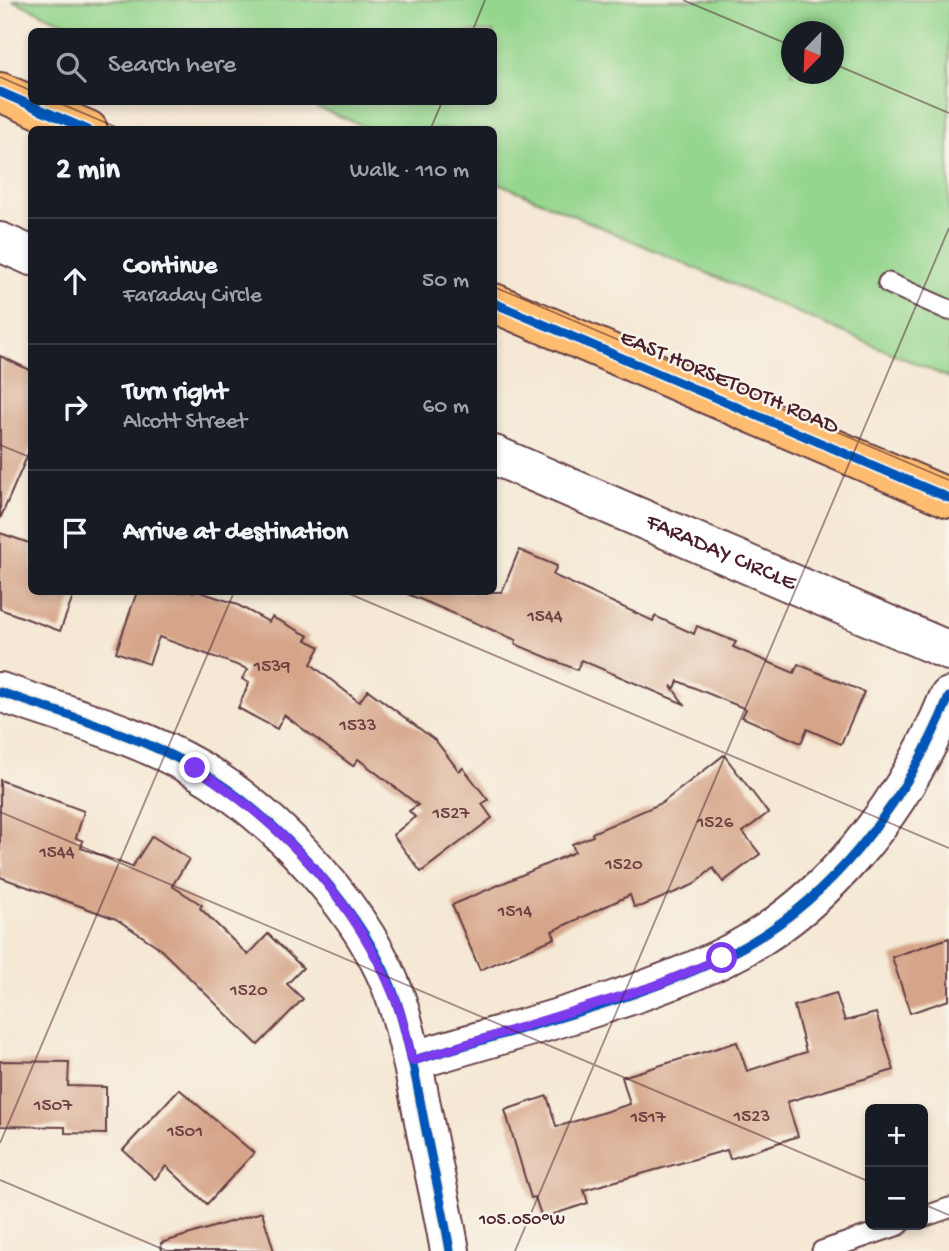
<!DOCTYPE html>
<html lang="en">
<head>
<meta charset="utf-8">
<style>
  :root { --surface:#171b24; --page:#20242c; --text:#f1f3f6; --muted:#9ea1a6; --line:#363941 }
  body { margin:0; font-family:"Gochi Hand",sans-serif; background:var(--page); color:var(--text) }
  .controls { position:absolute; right:21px; bottom:21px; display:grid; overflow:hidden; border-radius:10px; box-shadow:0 4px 10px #0003 }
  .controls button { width:63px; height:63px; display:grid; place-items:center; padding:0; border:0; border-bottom:2px solid var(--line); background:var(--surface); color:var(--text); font:35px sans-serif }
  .compass { position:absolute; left:781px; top:21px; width:63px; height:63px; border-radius:50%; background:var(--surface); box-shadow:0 4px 10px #0003; rotate:203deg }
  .stop { position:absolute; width:21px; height:21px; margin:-16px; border:5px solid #7c3aed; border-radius:50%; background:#fff }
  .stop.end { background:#7c3aed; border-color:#fff; box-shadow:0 2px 7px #0008 }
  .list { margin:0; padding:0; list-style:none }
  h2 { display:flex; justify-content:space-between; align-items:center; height:91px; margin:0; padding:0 28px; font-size:30px }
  h2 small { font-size:23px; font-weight:400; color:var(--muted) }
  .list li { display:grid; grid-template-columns:46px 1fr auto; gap:21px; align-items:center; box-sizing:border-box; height:126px; padding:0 28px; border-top:2px solid var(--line) }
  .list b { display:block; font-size:26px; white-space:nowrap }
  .list p { margin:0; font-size:23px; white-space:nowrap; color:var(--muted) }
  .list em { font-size:23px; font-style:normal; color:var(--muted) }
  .icon { flex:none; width:38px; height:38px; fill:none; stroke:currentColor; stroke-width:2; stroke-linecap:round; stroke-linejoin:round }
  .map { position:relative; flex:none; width:949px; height:1251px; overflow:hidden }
  .search { position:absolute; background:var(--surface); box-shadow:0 4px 10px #0003; left:28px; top:28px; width:469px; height:77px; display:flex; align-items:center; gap:18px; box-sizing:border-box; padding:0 24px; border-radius:10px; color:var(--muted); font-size:26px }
  .panel { position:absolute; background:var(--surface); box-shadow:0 4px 10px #0003; left:28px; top:126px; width:469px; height:469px; border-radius:10px }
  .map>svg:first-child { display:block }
  .green { fill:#95d68e; stroke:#707a5c; stroke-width:2; fill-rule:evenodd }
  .building { fill:#d6a589 }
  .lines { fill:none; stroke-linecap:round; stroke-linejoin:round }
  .lane-casing { stroke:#643d44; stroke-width:23 }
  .street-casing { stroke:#643d44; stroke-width:42 }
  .primary-casing { stroke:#643d44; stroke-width:42 }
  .lane { stroke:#fff; stroke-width:19 }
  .street { stroke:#fff; stroke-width:38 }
  .primary { stroke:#febc70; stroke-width:38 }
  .cycleway-casing { stroke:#f7f3e8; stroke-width:13 }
  .cycleway { stroke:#0057b8; stroke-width:9 }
  .route { stroke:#7c3aed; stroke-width:9 }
  .ticks { fill:none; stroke:#4a1f2b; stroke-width:2; stroke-opacity:0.45 }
  .labels { text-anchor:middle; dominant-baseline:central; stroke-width:5; stroke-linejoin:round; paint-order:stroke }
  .number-label { font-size:19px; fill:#6d4042 }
  .street-label { font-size:23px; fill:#4a1f2b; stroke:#f7f3e8 }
  .ticks-label { font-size:18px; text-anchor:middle; fill:#4a1f2b; stroke:#f7f3e8; stroke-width:5; stroke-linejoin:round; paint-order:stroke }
</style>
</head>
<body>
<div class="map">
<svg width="949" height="1251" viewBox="0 0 949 1251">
  <rect width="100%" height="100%" fill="#f7f3e8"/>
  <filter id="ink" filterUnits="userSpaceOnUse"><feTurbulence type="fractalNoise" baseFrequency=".0143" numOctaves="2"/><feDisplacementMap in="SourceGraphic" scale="14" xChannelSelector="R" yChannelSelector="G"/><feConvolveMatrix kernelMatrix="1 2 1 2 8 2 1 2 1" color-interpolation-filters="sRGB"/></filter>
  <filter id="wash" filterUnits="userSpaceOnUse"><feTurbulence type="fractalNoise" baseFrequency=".00686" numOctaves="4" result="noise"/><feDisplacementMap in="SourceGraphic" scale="28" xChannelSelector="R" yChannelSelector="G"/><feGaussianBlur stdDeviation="1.57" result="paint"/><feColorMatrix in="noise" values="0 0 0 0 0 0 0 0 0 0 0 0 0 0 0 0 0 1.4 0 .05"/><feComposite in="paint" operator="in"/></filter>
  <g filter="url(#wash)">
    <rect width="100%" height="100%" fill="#f5e8d4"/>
    <!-- green -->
    <path class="green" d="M 12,0 L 949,0 L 949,378 L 494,181 L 494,130 L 371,129 L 304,102 L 494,102 L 494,32 L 106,31 L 62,22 ZM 792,32 L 834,32 L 834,74 L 792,74 Z"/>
    <g id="blocks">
      <!-- building -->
      <g class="building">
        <path d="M 0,356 L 32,371 L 32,445 L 0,519 Z"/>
        <path d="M 0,533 L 32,544 L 32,592 L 75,592 L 60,631 L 0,609 Z"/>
        <path d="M 519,550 L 557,566 L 553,575 L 653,621 L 655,616 L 694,634 L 697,626 L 736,642 L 733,647 L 794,673 L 798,664 L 864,692 L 841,744 L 807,729 L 801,743 L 742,717 L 746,709 L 678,681 L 675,688 L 671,686 L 684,704 L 581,660 L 577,670 L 515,644 L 516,640 L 403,592 L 502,592 Z"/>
        <path d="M 137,592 L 200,592 L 234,603 L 269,622 L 272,617 L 309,636 L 306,640 L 320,647 L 311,664 L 359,702 L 368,690 L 436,741 L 459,771 L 463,768 L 488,800 L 482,804 L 492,818 L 421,872 L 393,835 L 415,817 L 409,811 L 418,805 L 358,759 L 353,766 L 284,715 L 277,729 L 238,708 L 249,683 L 242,679 L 248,669 L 159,637 L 149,664 L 116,652 Z"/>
        <path d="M 724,755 L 768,813 L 743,832 L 760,854 L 723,882 L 713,868 L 693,885 L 642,906 L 634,907 L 630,895 L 552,931 L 555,938 L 480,970 L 452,905 L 575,852 L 572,844 L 593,836 L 592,833 L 662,803 Z"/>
        <path d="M 0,780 L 84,811 L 76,838 L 83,841 L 81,848 L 132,867 L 152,836 L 189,859 L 172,886 L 202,905 L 200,908 L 248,955 L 268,934 L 303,968 L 287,984 L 303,999 L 258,1045 L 157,946 L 116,919 L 0,877 Z"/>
        <path d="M 949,938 L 949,1000 L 910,1013 L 892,957 Z"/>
        <path d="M 836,993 L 845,1021 L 876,1013 L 894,1070 L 787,1102 L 798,1136 L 730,1159 L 727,1150 L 584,1190 L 588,1203 L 542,1218 L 535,1197 L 531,1198 L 505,1110 L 547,1096 L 556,1126 L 563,1125 L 630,1104 L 622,1077 L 737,1042 L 747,1071 L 806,1052 L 794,1006 Z"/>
        <path d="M 0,1061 L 69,1062 L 68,1086 L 106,1087 L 106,1134 L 65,1133 L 65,1127 L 0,1126 Z"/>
        <path d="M 179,1089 L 254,1153 L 207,1204 L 166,1166 L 155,1179 L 123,1150 Z"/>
        <path d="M 262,1212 L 274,1251 L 162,1251 L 161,1243 Z"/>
      </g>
    </g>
  </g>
  <g filter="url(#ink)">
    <use href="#blocks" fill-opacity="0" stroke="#643d44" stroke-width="2"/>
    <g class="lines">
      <defs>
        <g id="lane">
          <path d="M 888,283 L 949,310"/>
          <path d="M 923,1217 L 949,1208"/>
          <path d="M 822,1251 L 899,1225"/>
        </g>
        <g id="street">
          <path d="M 0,242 L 32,256"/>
          <path id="s1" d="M 494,455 L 949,651"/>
          <path d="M 0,692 C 65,715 137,734 197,769 C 276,815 368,914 397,1002 C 410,1043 417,1085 425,1126 C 433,1168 443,1209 450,1251"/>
          <path d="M 412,1061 C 512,1030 625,1004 720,959 C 827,908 905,805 949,697"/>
        </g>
        <g id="primary">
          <path d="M 0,92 L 88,130"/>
          <path d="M 494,303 L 949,498"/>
        </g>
      </defs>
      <!-- lane casing -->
      <use href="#lane" class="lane-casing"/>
      <!-- street casing -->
      <use href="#street" class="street-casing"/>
      <!-- primary casing -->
      <use href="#primary" class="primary-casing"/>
      <!-- lane -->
      <use href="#lane" class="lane"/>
      <!-- street -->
      <use href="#street" class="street"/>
      <!-- primary -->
      <use href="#primary" class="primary"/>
      <defs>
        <g id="cycleway">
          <path d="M 0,92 L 88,130"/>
          <path d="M 494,303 L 949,498"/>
          <path d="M 0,692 C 65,715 137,734 197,769 C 276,815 368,914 397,1002 C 410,1043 417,1085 425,1126 C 433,1168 443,1209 450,1251"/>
          <path d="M 412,1061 C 512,1030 625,1004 720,959 C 827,908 905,805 949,697"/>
        </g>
      </defs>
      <!-- cycleway casing -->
      <use href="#cycleway" class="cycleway-casing"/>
      <!-- cycleway -->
      <use href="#cycleway" class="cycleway"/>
    </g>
  </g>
  <g class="lines" filter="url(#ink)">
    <!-- route -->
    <path class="route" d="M 195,768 C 283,824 356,901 395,999 C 403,1018 407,1040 412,1061 L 657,985 L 722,958"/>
  </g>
  <!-- ticks -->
  <path class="ticks" d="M 683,0 L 792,46M 472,32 L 485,0M 834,64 L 949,113M 0,77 L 32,91M 57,102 L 123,130M 430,130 L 442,102M 494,287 L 949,480M 0,445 L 32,458M 345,592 L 949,848M 0,812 L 870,1182M 0,1143 L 234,592M 0,1180 L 167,1251M 923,1204 L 949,1215M 515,1251 L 949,228"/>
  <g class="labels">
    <!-- number labels -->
    <g class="number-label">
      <text x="545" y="617">1544</text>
      <text x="272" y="667">1539</text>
      <text x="358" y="726">1533</text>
      <text x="451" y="814">1527</text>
      <text x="715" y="823">1526</text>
      <text x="57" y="853">1544</text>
      <text x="624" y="865">1520</text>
      <text x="515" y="912">1514</text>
      <text x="249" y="991">1520</text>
      <text x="53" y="1106">1507</text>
      <text x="752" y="1117">1523</text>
      <text x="648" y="1118">1517</text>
      <text x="185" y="1132">1501</text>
    </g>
    <!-- street labels -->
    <g class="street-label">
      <text transform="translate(729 383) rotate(23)">EAST HORSETOOTH ROAD</text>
      <text stroke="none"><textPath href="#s1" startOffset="247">FARADAY CIRCLE</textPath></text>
    </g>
  </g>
  <g class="ticks-label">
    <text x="522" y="1224">105.050°W</text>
  </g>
</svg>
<div class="controls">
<button>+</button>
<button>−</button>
</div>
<svg class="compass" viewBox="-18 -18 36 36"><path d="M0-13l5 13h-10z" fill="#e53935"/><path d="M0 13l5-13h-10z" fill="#9ea1a6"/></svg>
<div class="stop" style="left:722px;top:958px"></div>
<div class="stop end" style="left:195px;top:768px"></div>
<div class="search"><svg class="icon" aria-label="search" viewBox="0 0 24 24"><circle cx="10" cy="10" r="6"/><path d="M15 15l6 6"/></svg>Search here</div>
<section class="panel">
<h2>2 min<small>Walk · 110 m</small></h2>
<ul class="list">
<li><svg class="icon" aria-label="ahead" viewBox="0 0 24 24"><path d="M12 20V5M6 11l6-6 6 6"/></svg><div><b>Continue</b><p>Faraday Circle</p></div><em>50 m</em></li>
<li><svg class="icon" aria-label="right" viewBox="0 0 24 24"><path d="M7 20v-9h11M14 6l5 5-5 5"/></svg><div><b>Turn right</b><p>Alcott Street</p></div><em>60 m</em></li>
<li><svg class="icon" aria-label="arrive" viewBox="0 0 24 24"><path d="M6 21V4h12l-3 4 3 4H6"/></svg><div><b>Arrive at destination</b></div></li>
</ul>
</section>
</div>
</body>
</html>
